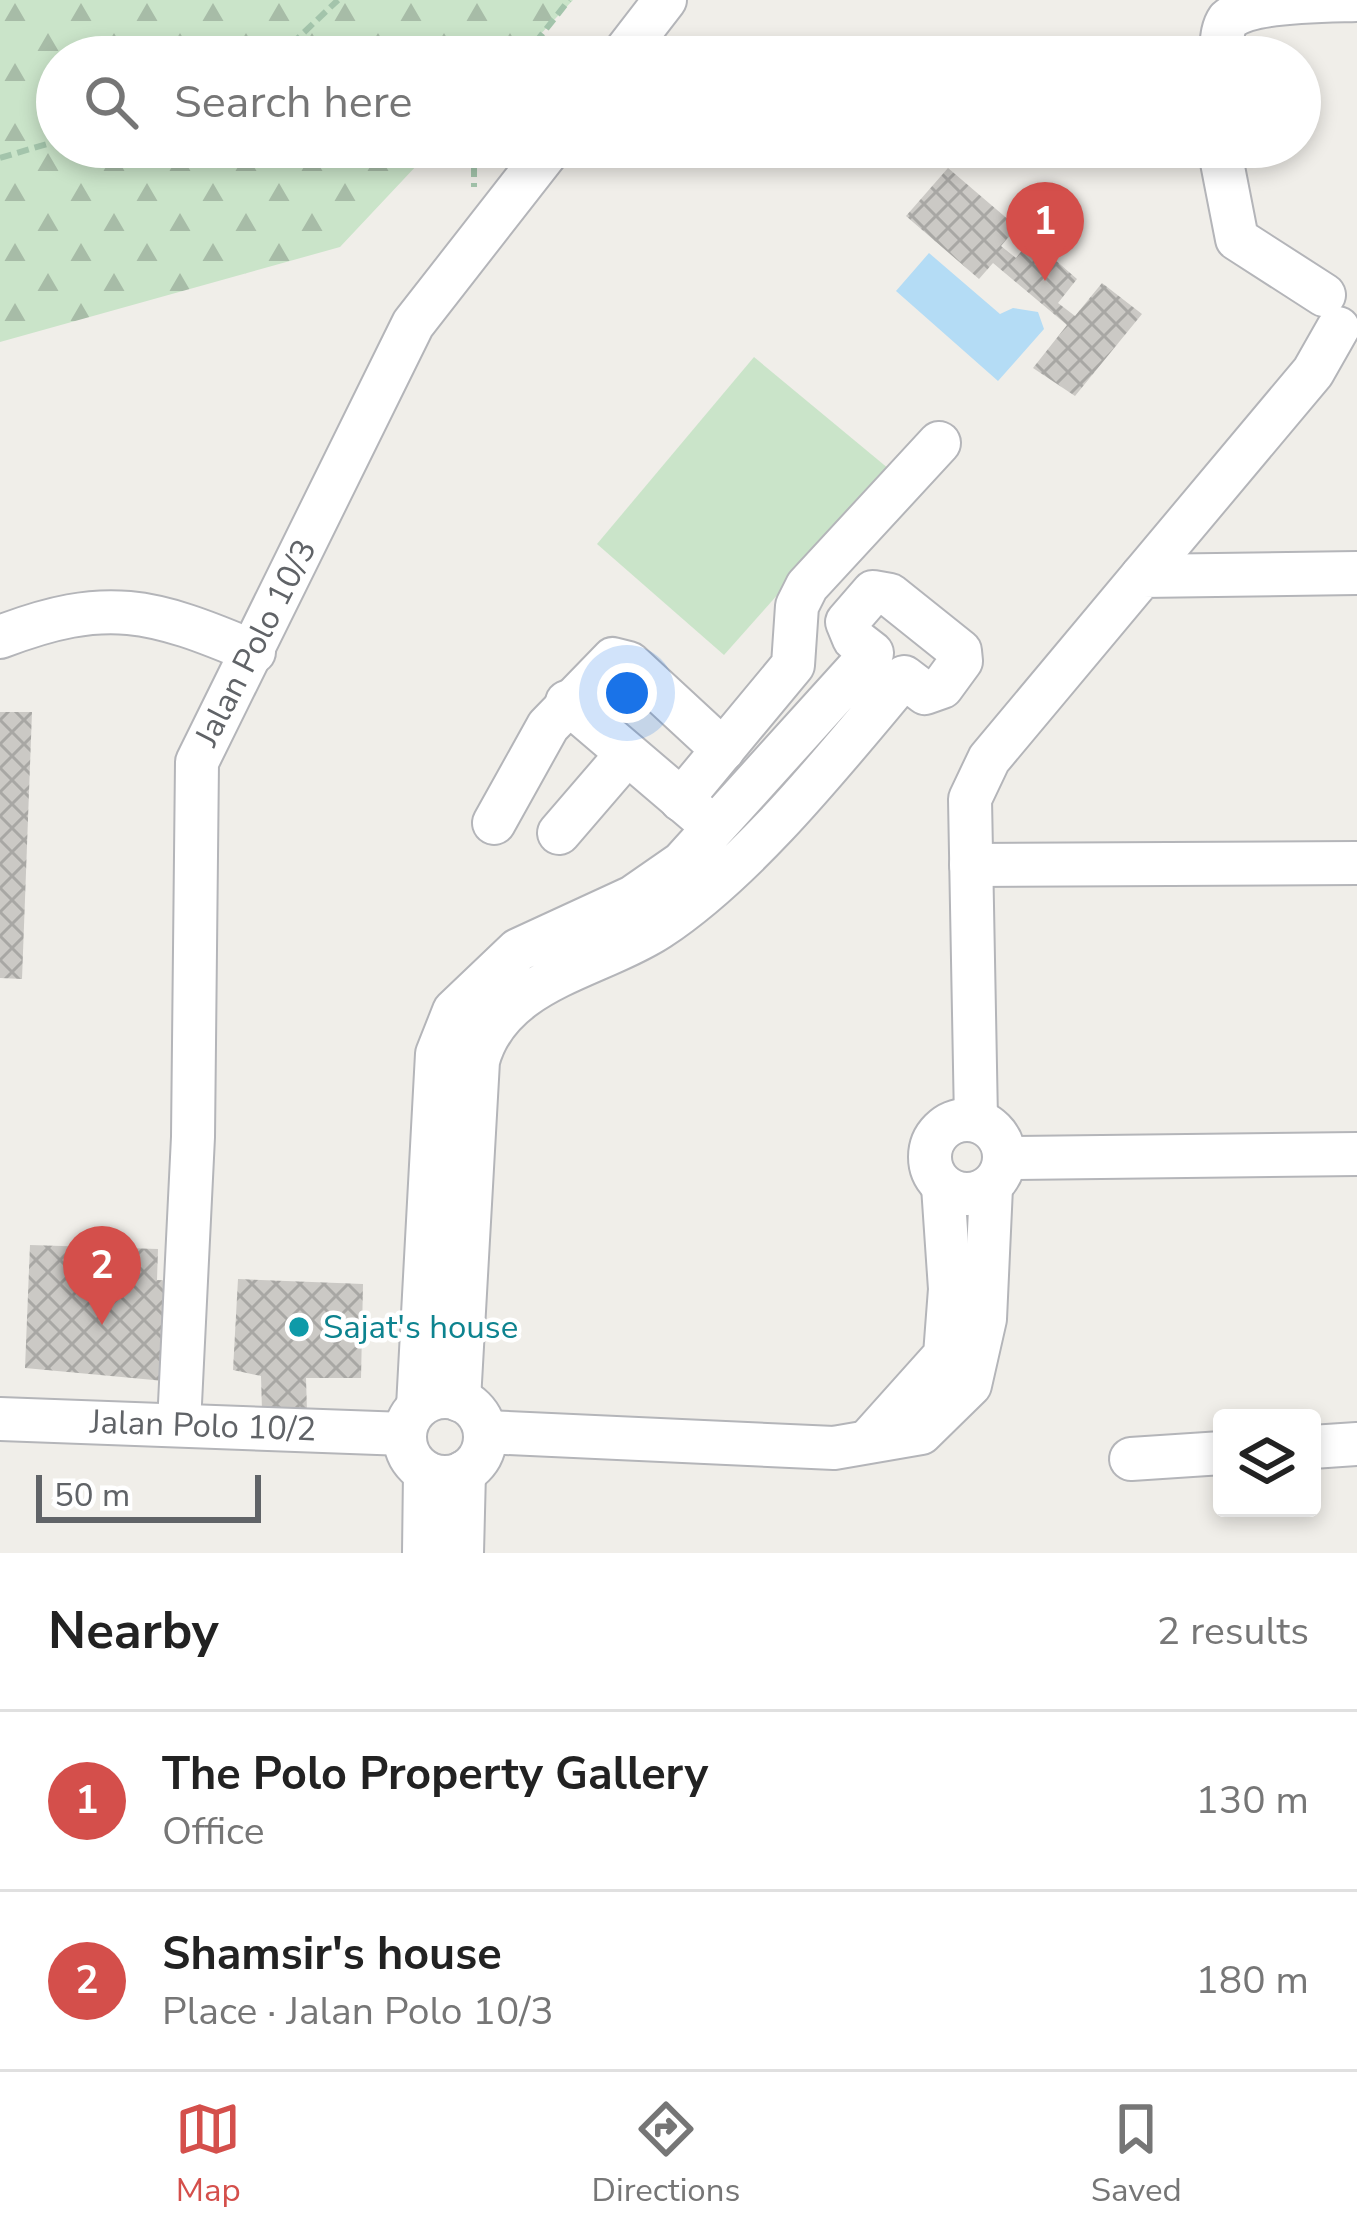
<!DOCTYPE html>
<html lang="en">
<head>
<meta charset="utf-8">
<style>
  :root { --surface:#fff; --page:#f2f2f2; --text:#222; --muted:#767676; --line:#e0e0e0; --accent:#d44f4b }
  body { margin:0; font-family:"Nunito Sans",sans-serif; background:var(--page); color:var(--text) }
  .controls { position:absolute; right:36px; bottom:36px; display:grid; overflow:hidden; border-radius:12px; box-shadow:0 6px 18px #0003 }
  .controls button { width:108px; height:108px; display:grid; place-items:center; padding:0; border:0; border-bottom:3px solid var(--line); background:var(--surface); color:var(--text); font:60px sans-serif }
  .scale { position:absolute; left:36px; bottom:30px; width:225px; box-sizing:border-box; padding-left:12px; border:6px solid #606367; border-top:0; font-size:33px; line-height:42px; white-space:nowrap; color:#606367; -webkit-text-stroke:9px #fff; paint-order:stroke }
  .you { position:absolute; left:627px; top:693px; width:42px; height:42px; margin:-30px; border:9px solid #fff; border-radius:50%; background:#1a73e8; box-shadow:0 0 0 18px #1a73e833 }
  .badge { display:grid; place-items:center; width:78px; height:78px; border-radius:50%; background:var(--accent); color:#fff; font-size:39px; font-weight:700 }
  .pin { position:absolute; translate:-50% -99px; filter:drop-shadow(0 3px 6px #0008) }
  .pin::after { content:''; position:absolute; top:63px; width:42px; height:36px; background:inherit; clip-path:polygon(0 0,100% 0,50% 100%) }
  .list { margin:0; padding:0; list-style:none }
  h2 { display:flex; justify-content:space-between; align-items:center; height:156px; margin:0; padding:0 48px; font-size:51px }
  h2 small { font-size:39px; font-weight:400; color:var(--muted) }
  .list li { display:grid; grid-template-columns:78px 1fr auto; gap:36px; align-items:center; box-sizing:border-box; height:180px; padding:0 48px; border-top:3px solid var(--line) }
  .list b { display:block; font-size:45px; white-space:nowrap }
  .list p { margin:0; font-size:39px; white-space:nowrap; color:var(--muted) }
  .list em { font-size:39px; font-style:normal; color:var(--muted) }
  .icon { flex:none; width:66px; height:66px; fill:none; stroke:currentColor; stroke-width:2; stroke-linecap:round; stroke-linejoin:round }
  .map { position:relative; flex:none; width:1357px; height:1553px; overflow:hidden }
  .search { position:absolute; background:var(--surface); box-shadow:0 6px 18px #0003; left:36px; right:36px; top:36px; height:132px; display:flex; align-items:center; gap:30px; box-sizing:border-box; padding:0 42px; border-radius:66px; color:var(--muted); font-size:45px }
  .sheet { height:516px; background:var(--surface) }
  nav { display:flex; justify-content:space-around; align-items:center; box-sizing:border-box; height:168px; border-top:3px solid var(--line); background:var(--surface); font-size:33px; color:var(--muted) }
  nav a { display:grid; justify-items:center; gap:6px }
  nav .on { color:var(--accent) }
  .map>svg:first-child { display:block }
  .grass { fill:#cae4c9 }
  .forest { fill:url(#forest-firs) }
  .water { fill:#b4dcf5 }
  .building { fill:url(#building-cross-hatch) }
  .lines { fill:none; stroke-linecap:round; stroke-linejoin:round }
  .minor-casing { stroke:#b4b5b9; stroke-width:46 }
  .path { stroke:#a3c4ab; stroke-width:6; stroke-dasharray:12 6; stroke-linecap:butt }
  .minor { stroke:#fff; stroke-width:42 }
  .culture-dot { fill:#0f9aa8; stroke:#fff; stroke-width:4.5 }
  .labels { text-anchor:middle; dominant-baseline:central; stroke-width:9; stroke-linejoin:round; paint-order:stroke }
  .street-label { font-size:33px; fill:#606367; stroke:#fff }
  .culture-label { font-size:33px; fill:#0d838f; stroke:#fff; text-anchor:start }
</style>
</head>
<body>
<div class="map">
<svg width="1357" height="1553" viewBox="0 0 1357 1553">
  <defs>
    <pattern id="forest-firs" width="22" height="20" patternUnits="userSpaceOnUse" patternTransform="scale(3)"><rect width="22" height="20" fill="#cae4c9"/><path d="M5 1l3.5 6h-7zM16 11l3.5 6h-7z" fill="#a7bca7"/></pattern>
    <pattern id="building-cross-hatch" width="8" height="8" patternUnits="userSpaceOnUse" patternTransform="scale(3)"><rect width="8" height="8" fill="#cbc9c5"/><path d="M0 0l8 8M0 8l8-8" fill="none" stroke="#a8a7a4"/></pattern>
  </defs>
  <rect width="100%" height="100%" fill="#f0eee9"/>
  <!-- grass -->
  <path class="grass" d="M 754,357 L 889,469 L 724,655 L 597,544 Z"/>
  <!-- forest -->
  <path class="forest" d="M 0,0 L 573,0 L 519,57 L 57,57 L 57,147 L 434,147 L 340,247 L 0,342 Z"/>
  <!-- water -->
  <path class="water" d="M 929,253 L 1000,314 L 1013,308 L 1038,312 L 1044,329 L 998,381 L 896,291 Z"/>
  <!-- building -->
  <g class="building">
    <path d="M 948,168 L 1017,227 L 1001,246 L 1016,258 L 1031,239 L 1077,279 L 1058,303 L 1075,316 L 1102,283 L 1142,314 L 1075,396 L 1033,368 L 1067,325 L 993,263 L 979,279 L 906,216 Z"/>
    <path d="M 0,712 L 32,712 L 22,979 L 0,978 Z"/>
    <path d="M 30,1245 L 158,1249 L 157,1280 L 180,1281 L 175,1382 L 25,1368 Z"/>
    <path d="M 238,1279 L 363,1284 L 361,1378 L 306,1378 L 307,1412 L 262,1411 L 261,1376 L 233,1370 Z"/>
  </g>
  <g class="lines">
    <defs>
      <g id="minor">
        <path d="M 621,57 L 665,0"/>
        <path d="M 1220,57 C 1222,45 1221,30 1228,20 C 1249,0 1324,1 1357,0"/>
        <path d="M 1219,147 L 1237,239 L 1324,295"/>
        <path d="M 1142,576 L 1313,372 L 1338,328"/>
        <path d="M 0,637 C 107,596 152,609 254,652"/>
        <path d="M 567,702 L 703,818"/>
        <path d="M 681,800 L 793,665 L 797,606 L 807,586 L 939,443"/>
        <path d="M 494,823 L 548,726 L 613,659 L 629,663 L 723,750"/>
        <path d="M 559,833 L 627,754"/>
        <path d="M 971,865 L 1357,863"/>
        <circle cx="967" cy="1157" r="37"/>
        <path d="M 976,1120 L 970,799 L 989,759 L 1142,576 L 1357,573"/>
        <path d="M 1006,1158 L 1357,1154"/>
        <circle cx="445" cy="1437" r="40"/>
        <path d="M 418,1407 L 437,1054 L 454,1011 L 518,950 L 633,897 L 682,863 L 872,653 L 854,639 L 847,622 L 873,592 L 890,595 L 960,651 L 961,661 L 942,687 L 925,693 L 904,677 C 835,759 747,870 659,928 C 598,968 500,979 478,1061 L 459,1400"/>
        <path d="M 0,1419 L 405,1434"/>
        <path d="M 179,1424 L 193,1137 L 197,762 L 413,324 L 551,147"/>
        <path d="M 485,1432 L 834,1448 L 921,1433 L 970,1385 L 985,1319 L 991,1187"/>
        <path d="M 868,1441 L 945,1355 L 950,1289 L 943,1186"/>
        <path d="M 1312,1447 L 1357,1444"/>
        <path d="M 1131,1459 L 1222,1453"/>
        <path d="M 424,1553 L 425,1472"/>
        <path d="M 462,1553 L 464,1472"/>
      </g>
    </defs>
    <!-- minor casing -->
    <use href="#minor" class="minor-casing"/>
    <!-- path -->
    <g class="path">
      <path d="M 278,57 L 338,0"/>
      <path d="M 524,57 L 569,0"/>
      <path d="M 474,147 L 474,187"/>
      <path d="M 0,158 L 57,141"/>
    </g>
    <!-- minor -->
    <use href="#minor" class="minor"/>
  </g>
  <!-- markers -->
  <circle class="culture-dot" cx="299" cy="1327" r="12"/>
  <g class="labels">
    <!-- street labels -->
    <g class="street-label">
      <text transform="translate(256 643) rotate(-63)">Jalan Polo 10/3</text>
      <text transform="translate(203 1426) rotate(2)">Jalan Polo 10/2</text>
    </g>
    <!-- culture labels -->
    <g class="culture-label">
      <text x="323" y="1327">Sajat's house</text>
    </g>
  </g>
</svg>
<div class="controls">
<button><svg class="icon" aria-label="layers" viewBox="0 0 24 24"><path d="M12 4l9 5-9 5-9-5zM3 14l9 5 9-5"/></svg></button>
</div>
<div class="scale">50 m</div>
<div class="you"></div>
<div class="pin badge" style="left:1045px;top:281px">1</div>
<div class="pin badge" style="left:102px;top:1325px">2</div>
<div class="search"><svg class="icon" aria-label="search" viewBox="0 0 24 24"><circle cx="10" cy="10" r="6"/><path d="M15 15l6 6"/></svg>Search here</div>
</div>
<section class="sheet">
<h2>Nearby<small>2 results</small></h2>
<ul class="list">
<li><span class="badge">1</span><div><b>The Polo Property Gallery</b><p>Office</p></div><em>130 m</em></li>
<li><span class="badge">2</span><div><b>Shamsir's house</b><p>Place · Jalan Polo 10/3</p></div><em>180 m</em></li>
</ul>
</section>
<nav>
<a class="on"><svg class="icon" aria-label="map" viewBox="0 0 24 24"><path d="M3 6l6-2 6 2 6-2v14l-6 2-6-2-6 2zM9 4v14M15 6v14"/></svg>Map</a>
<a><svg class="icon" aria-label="directions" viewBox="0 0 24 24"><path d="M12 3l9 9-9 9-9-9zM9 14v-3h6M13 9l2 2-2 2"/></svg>Directions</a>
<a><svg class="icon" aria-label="saved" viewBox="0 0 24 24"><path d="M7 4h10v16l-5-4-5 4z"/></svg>Saved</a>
</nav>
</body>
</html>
